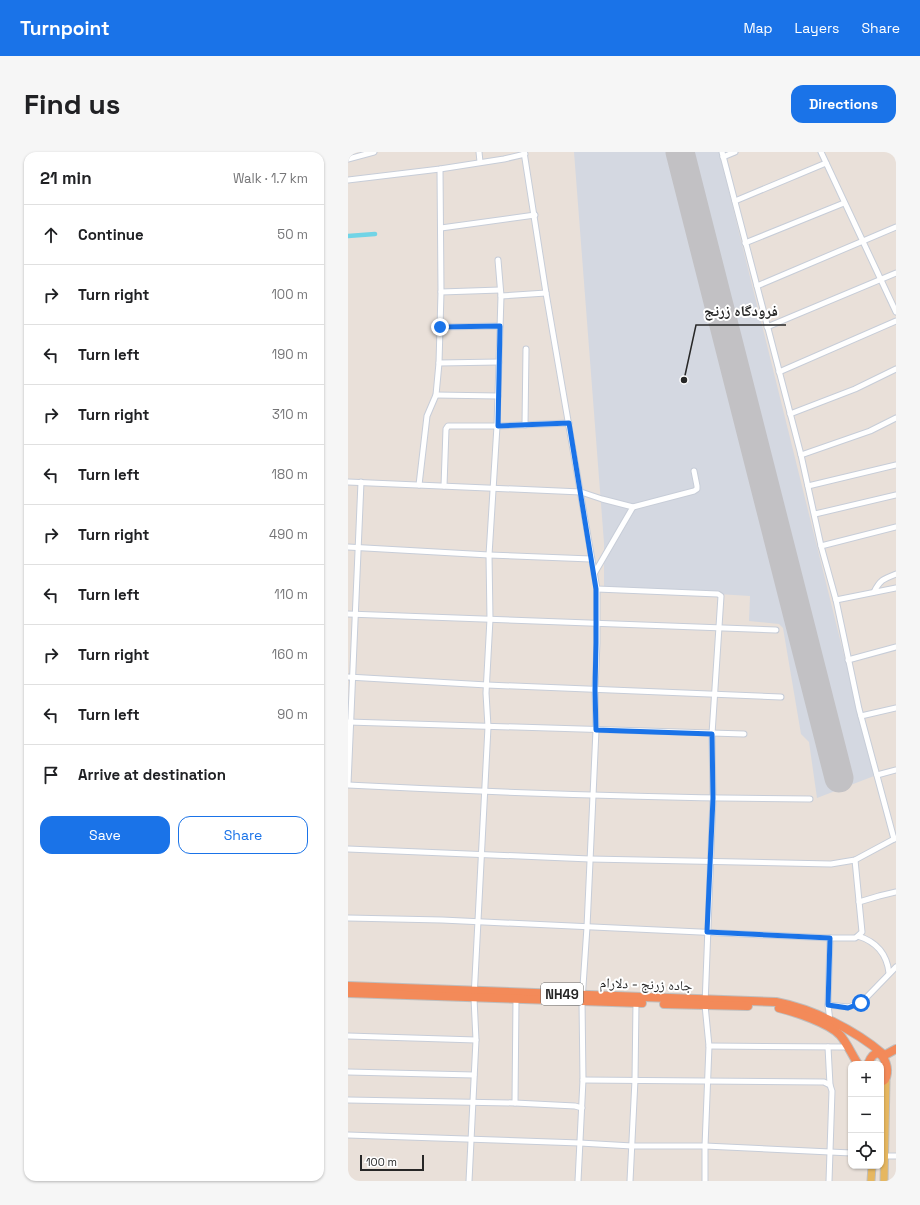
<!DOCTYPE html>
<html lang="en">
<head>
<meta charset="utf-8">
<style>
  :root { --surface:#fff; --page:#f6f6f6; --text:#202124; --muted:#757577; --line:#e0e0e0; --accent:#1a73e8 }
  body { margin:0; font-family:"Space Grotesk","Noto Naskh Arabic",sans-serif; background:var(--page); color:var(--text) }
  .controls { position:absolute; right:12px; bottom:12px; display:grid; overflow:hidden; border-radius:8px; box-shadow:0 1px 3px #0004 }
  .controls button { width:36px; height:36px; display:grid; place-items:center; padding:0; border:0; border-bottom:1px solid var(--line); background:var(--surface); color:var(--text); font:20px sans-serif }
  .scale { position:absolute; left:12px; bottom:10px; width:64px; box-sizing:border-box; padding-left:4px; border:2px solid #272727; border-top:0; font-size:11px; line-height:14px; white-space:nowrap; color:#272727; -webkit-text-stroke:3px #fff; paint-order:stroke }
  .stop { position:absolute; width:12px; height:12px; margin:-9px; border:3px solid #1a73e8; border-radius:50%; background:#fff }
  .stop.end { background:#1a73e8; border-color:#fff; box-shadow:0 1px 4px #0008 }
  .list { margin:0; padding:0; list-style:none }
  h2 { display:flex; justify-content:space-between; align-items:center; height:52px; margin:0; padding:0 16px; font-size:17px }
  h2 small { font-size:13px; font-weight:400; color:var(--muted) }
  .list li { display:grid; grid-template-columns:26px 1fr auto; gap:12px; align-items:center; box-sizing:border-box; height:60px; padding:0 16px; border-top:1px solid var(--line) }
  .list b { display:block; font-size:15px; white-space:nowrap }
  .list em { font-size:13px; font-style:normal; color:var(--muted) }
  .actions { display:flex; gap:8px; padding:12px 16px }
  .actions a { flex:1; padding:9px 0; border:1px solid var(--accent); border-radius:12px; text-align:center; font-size:14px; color:var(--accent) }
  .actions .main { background:var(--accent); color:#fff }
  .icon { flex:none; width:22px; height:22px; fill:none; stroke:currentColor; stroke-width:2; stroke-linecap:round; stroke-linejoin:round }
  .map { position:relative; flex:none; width:548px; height:1029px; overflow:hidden; border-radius:12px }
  header { display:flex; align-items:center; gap:24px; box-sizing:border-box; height:56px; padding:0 20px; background:var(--accent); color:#fff }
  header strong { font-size:19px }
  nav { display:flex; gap:22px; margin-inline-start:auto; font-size:14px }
  .intro { display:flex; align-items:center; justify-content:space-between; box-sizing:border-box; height:96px; padding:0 24px }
  h1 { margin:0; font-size:28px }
  .button { padding:10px 18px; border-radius:12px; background:var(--accent); color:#fff; font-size:14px; font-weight:700 }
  main { display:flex; gap:24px; padding:0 24px }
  aside { flex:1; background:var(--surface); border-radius:12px; box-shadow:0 1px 3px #0004 }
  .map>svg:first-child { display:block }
  .airport { fill:#d4d8e1 }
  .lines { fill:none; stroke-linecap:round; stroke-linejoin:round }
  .canal { stroke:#71d4e6; stroke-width:4.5 }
  .runway { stroke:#c2c1c4; stroke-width:29 }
  .minor-casing { stroke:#c7cdd8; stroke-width:7 }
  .major-casing { stroke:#bebebe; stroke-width:9 }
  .highway-casing { stroke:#bebebe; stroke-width:10 }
  .minor { stroke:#fff; stroke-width:5 }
  .major { stroke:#e6b760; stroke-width:7 }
  .highway { stroke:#f38a59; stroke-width:8 }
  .route { stroke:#1a73e8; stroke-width:5 }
  .labels { text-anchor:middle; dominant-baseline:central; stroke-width:4; stroke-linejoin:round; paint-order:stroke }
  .shield { fill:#fff; stroke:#686868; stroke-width:1 }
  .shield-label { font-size:13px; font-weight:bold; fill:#272727 }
  .street-label { font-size:14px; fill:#272727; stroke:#fff }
  .leader { fill:none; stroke:#272727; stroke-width:1.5 }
  .callout-dot { fill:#272727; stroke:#fff; stroke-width:1.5 }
  .callout-label { font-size:15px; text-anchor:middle; font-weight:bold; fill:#272727; stroke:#fff; stroke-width:4; stroke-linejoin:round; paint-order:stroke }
</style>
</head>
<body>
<header>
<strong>Turnpoint</strong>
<nav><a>Map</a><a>Layers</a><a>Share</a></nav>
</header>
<div class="intro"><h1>Find us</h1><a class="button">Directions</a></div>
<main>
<aside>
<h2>21 min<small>Walk · 1.7 km</small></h2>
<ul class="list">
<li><svg class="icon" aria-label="ahead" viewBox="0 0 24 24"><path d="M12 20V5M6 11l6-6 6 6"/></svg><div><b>Continue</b></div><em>50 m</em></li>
<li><svg class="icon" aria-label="right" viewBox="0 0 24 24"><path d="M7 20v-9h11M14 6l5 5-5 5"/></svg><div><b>Turn right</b></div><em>100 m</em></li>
<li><svg class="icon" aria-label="left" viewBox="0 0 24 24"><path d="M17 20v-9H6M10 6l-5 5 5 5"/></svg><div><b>Turn left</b></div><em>190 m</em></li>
<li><svg class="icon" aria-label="right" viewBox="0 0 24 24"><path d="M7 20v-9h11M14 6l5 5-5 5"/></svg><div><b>Turn right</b></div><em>310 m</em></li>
<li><svg class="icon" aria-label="left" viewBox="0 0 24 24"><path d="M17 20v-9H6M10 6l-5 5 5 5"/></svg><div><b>Turn left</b></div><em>180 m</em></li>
<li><svg class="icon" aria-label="right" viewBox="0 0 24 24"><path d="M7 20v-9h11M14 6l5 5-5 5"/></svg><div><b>Turn right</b></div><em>490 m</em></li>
<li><svg class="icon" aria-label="left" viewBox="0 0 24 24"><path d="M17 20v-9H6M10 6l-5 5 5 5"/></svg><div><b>Turn left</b></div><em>110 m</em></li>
<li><svg class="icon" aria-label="right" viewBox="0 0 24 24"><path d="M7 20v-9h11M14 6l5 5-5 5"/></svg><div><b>Turn right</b></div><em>160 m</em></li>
<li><svg class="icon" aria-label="left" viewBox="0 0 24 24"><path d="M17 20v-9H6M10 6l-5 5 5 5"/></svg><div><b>Turn left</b></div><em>90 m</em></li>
<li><svg class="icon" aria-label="arrive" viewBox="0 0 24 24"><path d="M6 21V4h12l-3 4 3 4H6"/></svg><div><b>Arrive at destination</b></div></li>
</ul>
<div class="actions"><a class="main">Save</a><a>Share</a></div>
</aside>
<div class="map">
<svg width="548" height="1029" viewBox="0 0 548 1029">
  <rect width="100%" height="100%" fill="#e9e0d9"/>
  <!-- airport -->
  <path class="airport" d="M 226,0 L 371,0 L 526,624 L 469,646 L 461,590 L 453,582 L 435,476 L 431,472 L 401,469 L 402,444 L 256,435 L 256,391 Z"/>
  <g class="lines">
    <!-- canal -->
    <path class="canal" d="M 0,84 L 27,82"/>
    <!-- runway -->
    <path class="runway" d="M 332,0 L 491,626"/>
    <defs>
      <g id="minor">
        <path d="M 131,0 L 132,10"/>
        <path d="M 176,0 L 198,141 L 249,437 L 249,491 L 247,537 L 248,578 L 239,775 L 234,849 L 235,928 L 230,1029"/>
        <path d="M 374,0 L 453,303 L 473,394 L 488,448 L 511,557 L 546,687"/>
        <path d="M 473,0 L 548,160"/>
        <path d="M 375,5 L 387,0"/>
        <path d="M 0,7 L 26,0"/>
        <path d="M 0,28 L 92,17 L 156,7 L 177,2"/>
        <path d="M 387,49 L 478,11"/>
        <path d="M 93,76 L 187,63"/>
        <path d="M 397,91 L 496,51"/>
        <path d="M 409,134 L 548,75"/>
        <path d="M 93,140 L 152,138"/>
        <path d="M 153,144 L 198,141"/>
        <path d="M 92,175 L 152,174"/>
        <path d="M 419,175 L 548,121"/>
        <path d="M 91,211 L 151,210"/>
        <path d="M 431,220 L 548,169"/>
        <path d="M 88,243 L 150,244"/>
        <path d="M 442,262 L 507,237 L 548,217"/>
        <path d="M 177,273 L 178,197"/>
        <path d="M 453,303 L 522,279 L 548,266"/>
        <path d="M 0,330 L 233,340 L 254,347 L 285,355"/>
        <path d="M 71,333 L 79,264 L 88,243 L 91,211 L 93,140 L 92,17"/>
        <path d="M 96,334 L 98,277 L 100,274 L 149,274 L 221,271"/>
        <path d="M 460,334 L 548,313"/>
        <path d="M 467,362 L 548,343"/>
        <path d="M 473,394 L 548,375"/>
        <path d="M 0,395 L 141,403 L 243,407"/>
        <path d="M 246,422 L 285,355 L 346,339 L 349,337 L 349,334 L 346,319"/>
        <path d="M 249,437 L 370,442 L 373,444 L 364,582 L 365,646 L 357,853 L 361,894 L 357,994 L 357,1029"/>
        <path d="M 526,440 C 532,428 535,427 548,422"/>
        <path d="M 488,448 L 548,436"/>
        <path d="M 0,462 L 428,478"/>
        <path d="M 500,508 L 548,495"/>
        <path d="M 0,525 L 139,533 L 433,545"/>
        <path d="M 513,564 L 548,556"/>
        <path d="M 0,570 L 396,582"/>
        <path d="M 529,623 L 548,618"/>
        <path d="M 0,632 L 13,330"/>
        <path d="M 0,633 C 154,641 308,646 462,647"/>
        <path d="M 0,697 L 242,707 L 483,712 L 507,708 L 548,686"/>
        <path d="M 511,750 L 531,744 L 548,740"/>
        <path d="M 0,766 L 94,768 L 482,786 L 507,786 L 510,784 L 514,780 L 507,708"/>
        <path d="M 510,784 C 529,790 539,802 541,821"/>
        <path d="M 480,853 L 500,855 L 513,851 L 548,815"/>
        <path d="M 482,869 L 480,853 L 482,786"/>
        <path d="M 0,884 L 128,888"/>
        <path d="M 361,894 L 499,895"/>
        <path d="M 480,895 L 482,933"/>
        <path d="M 0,920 L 126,923"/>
        <path d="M 235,928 L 476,930 L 482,933 L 484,939 L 481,1029"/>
        <path d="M 0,948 L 167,951 L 227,954 L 234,956"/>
        <path d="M 167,951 L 168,847"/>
        <path d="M 0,983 L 232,991 L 284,994 L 357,994 L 503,1001"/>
        <path d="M 533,1004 L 548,1004"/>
        <path d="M 121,1029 L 128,888 L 126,846 L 140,575 L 138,541 L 142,467 L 141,403 L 149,274 L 153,144 L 150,108"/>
        <path d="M 282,1029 L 287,928 L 288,851"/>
      </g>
      <g id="major">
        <path d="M 523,1029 L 524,1014"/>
        <path d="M 536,1029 L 538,929"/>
      </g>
      <g id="highway">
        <path d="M 0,834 L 428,850 C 465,857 507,878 535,902"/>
        <path d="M 0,841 L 294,851"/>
        <path d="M 316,852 L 400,854"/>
        <path d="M 431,856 C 447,860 481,871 492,883 C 499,891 504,903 510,912"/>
        <path d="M 537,903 L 548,897"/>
        <path d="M 520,912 C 532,882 548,926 533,930"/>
      </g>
    </defs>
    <!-- minor casing -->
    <use href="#minor" class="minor-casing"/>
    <!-- major casing -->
    <use href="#major" class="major-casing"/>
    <!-- highway casing -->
    <use href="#highway" class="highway-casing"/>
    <!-- minor -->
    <use href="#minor" class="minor"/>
    <!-- major -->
    <use href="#major" class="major"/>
    <!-- highway -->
    <use href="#highway" class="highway"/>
  </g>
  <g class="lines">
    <!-- route -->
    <path class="route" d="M 92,175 L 152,174 L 150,274 L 221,271 L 248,437 L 248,491 L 247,538 L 248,578 L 364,582 L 365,646 L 359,780 L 482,786 L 480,853 L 500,856 L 513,851"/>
  </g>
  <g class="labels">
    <!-- shield labels -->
    <rect class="shield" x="193" y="831" width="42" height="22" rx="3"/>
    <g class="shield-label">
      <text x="214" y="842">NH49</text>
    </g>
    <!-- street labels -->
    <g class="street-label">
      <text transform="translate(298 832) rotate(2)">جاده زرنج - دلارام</text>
    </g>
  </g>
  <!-- callouts -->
  <path class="leader" d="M336 228L348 173H438"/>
  <circle class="callout-dot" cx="336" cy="228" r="4"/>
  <g class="callout-label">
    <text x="393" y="164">فرودگاه زرنج</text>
  </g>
</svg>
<div class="controls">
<button>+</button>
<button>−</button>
<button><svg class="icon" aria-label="locate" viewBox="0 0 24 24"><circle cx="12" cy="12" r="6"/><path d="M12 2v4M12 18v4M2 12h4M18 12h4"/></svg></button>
</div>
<div class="scale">100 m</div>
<div class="stop" style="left:513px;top:851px"></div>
<div class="stop end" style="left:92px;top:175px"></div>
</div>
</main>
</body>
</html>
